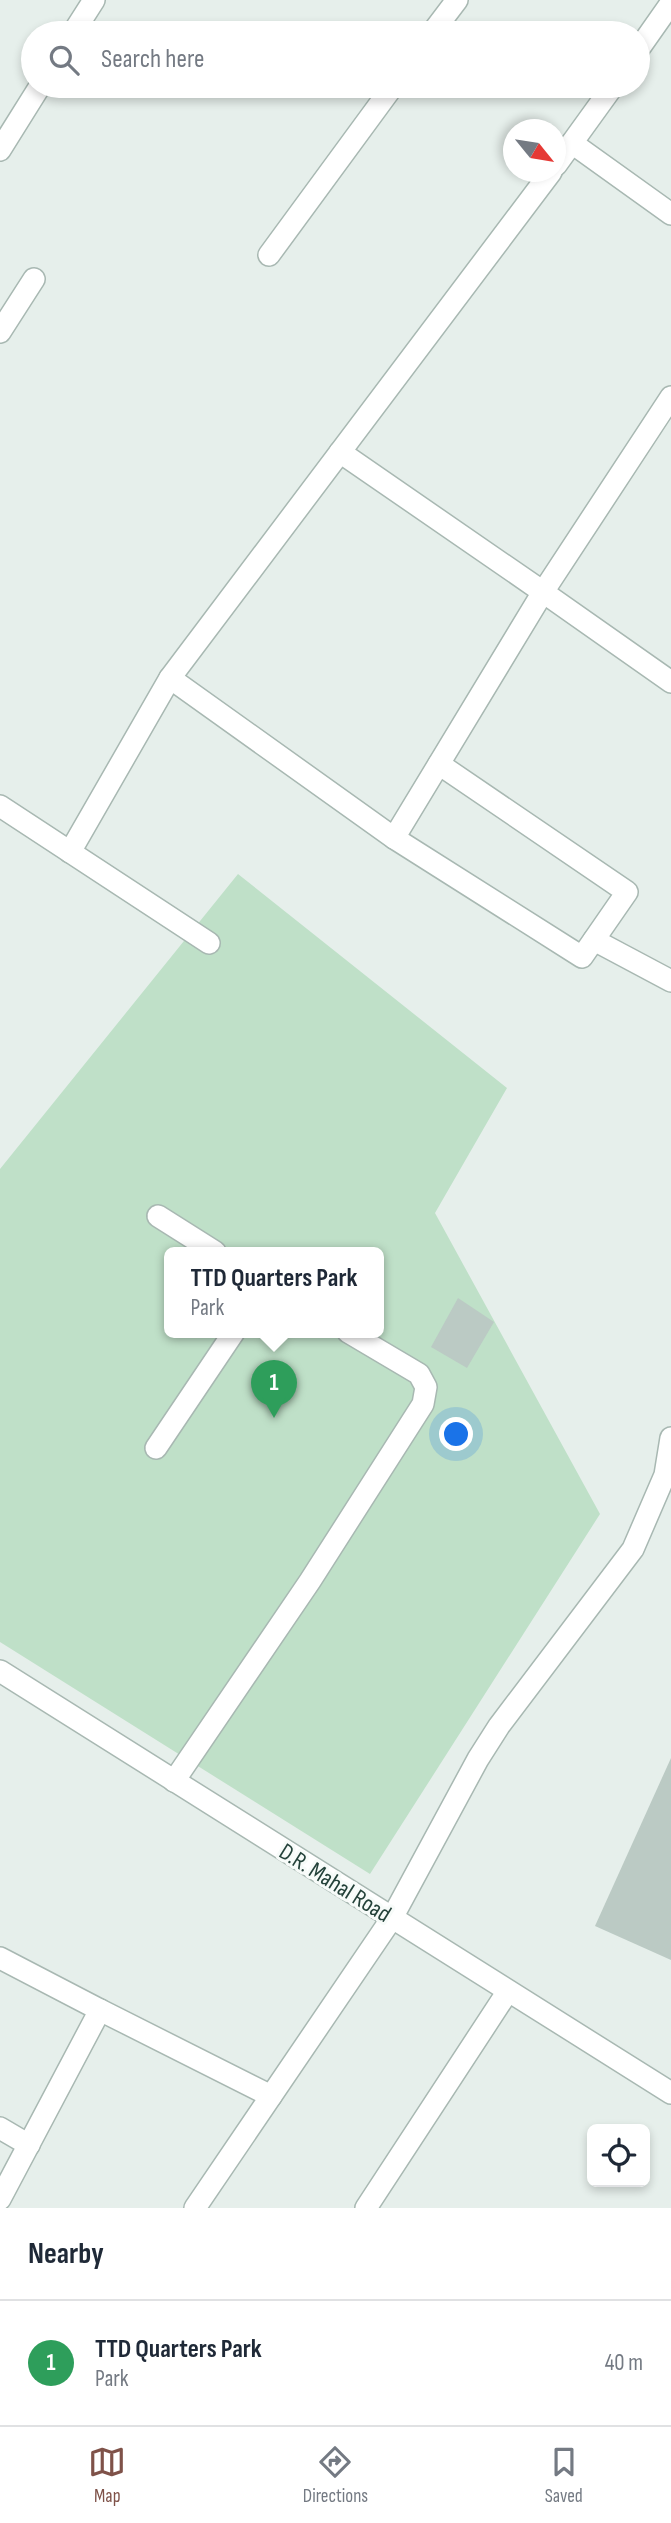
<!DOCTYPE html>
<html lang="en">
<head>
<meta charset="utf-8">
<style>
  :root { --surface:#fff; --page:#f2f2f3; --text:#1f2937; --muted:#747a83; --line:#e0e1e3; --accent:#7f5249 }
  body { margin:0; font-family:"Sofia Sans Condensed",sans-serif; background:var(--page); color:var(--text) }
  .controls { position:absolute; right:21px; bottom:21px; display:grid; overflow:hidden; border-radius:10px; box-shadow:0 4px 10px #0003 }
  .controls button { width:63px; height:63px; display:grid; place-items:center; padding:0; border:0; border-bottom:2px solid var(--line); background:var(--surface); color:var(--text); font:35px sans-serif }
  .compass { position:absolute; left:503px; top:119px; width:63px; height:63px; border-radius:50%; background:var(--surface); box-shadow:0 4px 10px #0003; rotate:120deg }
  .you { position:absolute; left:457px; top:1435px; width:24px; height:24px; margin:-18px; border:5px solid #fff; border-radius:50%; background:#1a73e8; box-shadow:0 0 0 10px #1a73e833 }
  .badge { display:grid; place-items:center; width:46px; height:46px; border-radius:50%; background:var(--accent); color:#fff; font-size:23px; font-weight:700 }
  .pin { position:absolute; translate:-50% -58px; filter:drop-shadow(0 2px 4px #0008) }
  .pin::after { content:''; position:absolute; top:37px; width:24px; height:21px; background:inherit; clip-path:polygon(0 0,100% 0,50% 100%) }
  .popup { position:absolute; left:164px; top:1247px; width:220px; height:91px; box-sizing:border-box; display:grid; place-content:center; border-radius:10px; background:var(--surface); filter:drop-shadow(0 2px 5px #0005); font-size:23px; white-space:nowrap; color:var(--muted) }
  .popup b { font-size:26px; color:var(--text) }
  .popup::after { content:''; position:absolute; left:50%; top:100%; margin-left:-14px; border:14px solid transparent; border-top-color:var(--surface) }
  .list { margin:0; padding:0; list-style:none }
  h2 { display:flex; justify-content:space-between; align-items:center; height:91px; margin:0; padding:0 28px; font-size:30px }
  h2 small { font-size:23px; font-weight:400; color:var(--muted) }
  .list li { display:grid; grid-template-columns:46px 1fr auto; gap:21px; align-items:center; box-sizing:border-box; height:126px; padding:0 28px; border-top:2px solid var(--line) }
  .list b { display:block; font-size:26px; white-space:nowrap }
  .list p { margin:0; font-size:23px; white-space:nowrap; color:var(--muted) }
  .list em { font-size:23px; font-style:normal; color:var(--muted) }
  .icon { flex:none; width:38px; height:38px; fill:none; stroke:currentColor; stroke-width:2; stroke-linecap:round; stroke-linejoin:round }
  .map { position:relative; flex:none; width:671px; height:2208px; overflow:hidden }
  .search { position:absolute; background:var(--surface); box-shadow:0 4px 10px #0003; left:21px; right:21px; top:21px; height:77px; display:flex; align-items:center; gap:18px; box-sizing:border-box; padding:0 24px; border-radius:38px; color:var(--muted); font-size:26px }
  .sheet { height:217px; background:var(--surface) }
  nav { display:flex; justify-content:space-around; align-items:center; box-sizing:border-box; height:98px; border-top:2px solid var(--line); background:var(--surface); font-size:19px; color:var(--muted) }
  nav a { display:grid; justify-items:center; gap:4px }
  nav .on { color:var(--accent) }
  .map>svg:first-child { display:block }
  .green { fill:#bfe0c8; fill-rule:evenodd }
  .building { fill:#bbcac4 }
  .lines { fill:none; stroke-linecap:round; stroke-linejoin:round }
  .minor-casing { stroke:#a8b8b2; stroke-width:24 }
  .minor { stroke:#fff; stroke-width:21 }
  .labels { text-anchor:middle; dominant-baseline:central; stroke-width:6; stroke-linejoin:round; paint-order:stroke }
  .street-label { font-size:24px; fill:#24423a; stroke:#f7fbf9 }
</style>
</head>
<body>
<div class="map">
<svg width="671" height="2208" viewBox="0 0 671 2208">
  <rect width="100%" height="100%" fill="#e6efeb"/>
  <!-- green -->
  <path class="green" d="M 238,874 L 507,1088 L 435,1213 L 600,1514 L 370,1874 L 0,1642 L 0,1169 ZM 169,1252 L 379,1252 L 379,1332 L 169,1332 Z"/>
  <!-- building -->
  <g class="building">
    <path d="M 458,1298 L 494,1322 L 467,1368 L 431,1347 Z"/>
    <path d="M 671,1758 L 671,1960 L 595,1926 Z"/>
  </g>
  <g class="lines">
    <defs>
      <g id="minor">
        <path d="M 73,33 L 94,0"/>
        <path d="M 432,33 L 457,0"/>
        <path d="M 638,50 L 671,3"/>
        <path d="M 572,143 L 671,214"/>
        <path d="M 0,150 L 40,86"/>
        <path d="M 556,165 L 613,86"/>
        <path d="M 269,255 L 393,86"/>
        <path d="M 0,332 L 34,279"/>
        <path d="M 671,397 L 543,592 L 671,682"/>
        <path d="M 340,452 L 543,592 L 394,838"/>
        <path d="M 170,678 L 394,838 L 582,957 L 627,892 L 439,764"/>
        <path d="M 0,806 L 209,943"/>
        <path d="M 70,852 L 170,678 L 551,172"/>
        <path d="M 594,940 L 671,981"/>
        <path d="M 158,1216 L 215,1252"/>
        <path d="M 156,1448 L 234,1332"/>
        <path d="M 0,1671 L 671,2093"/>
        <path d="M 174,1781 L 310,1581 L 423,1404 L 426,1387 L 419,1374 L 348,1332"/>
        <path d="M 0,1958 L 100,2010 L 0,2199"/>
        <path d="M 100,2010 L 271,2096"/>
        <path d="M 0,2128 L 29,2145"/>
        <path d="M 195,2208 L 392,1918 L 478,1759 L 499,1726 L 633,1549 L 665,1475 L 671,1438"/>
        <path d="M 366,2208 L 508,1991"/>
      </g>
    </defs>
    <!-- minor casing -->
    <use href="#minor" class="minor-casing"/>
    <!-- minor -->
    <use href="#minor" class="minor"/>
  </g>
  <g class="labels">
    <!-- street labels -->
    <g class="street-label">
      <text transform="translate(335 1883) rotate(32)">D.R. Mahal Road</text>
    </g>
  </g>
</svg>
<div class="controls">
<button><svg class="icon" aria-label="locate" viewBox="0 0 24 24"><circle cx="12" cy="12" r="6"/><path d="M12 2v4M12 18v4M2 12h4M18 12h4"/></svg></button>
</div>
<svg class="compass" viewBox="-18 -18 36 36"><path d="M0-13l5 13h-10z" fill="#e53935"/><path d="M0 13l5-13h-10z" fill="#747a83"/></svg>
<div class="you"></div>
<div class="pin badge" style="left:274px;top:1418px;background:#2e9e5b">1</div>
<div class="popup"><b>TTD Quarters Park</b>Park</div>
<div class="search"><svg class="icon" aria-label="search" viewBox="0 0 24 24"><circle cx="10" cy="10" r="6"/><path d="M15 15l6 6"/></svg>Search here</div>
</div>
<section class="sheet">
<h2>Nearby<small></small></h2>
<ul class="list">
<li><span class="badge" style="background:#2e9e5b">1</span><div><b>TTD Quarters Park</b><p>Park</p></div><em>40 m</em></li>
</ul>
</section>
<nav>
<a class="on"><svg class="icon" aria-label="map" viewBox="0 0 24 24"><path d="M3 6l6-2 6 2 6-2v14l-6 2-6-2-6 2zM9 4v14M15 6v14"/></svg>Map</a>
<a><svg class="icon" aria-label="directions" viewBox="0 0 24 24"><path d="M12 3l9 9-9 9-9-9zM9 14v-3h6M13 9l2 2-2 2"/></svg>Directions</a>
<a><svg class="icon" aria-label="saved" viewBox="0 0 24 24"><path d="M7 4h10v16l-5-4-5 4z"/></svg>Saved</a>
</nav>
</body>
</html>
